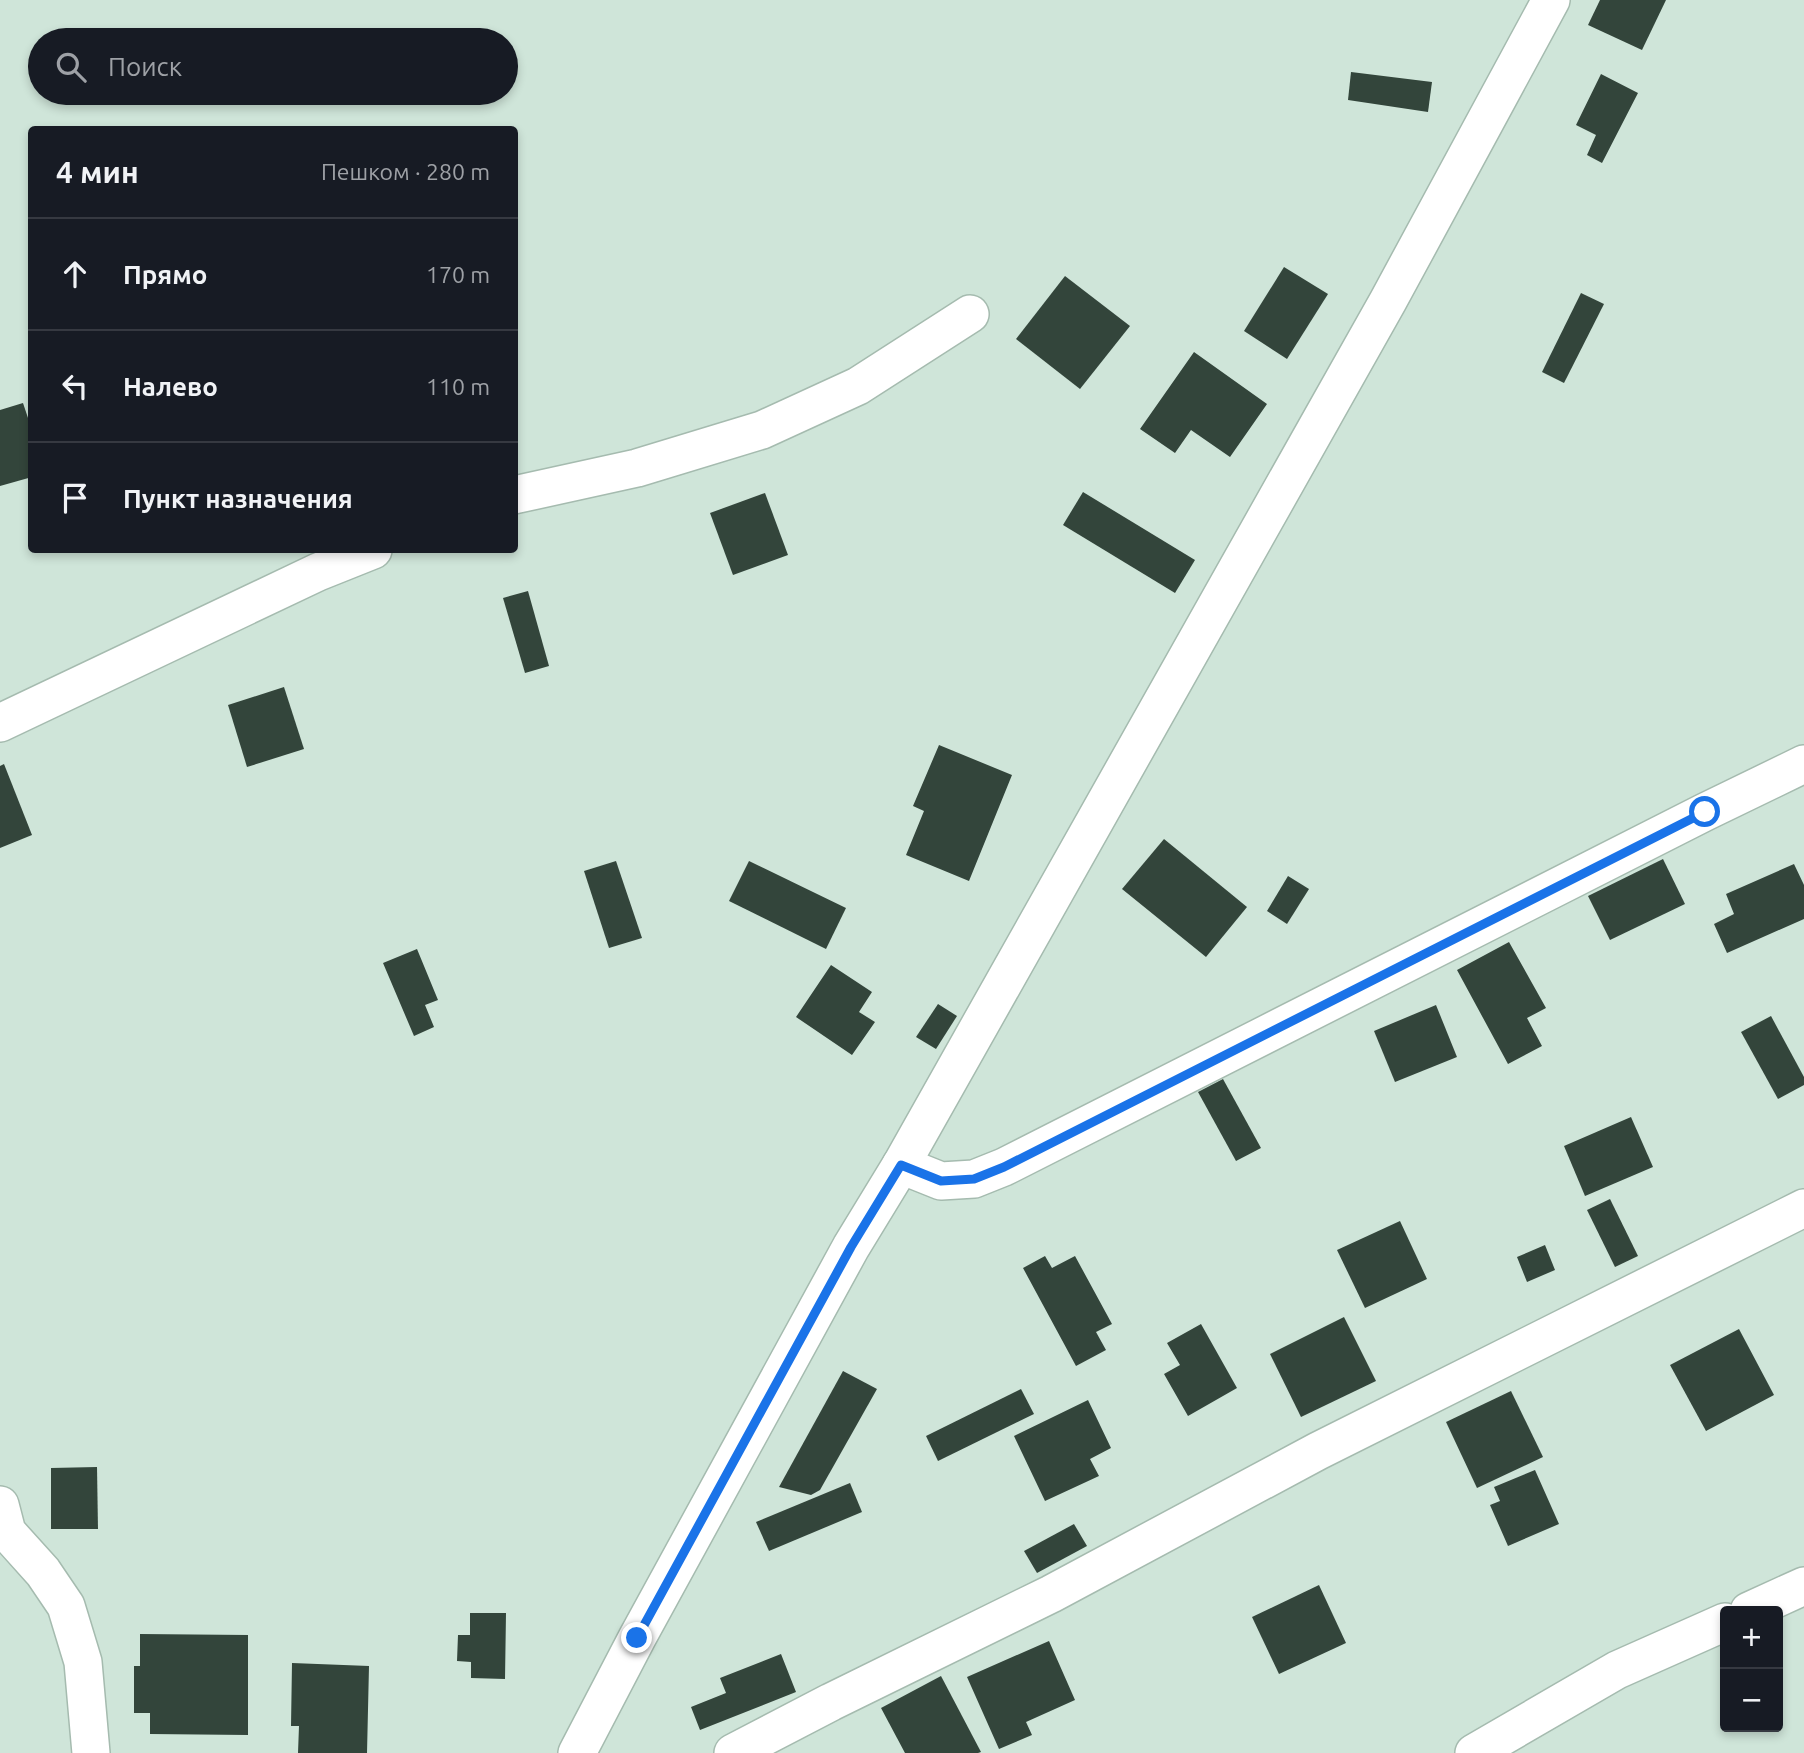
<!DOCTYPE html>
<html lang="ru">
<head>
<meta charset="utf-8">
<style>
  :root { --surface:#171b24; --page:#242831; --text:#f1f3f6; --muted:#9ea1a6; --line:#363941 }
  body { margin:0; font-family:Ubuntu,sans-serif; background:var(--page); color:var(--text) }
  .controls { position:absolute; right:21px; bottom:21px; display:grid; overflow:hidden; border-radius:7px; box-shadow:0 4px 10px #0003 }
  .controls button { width:63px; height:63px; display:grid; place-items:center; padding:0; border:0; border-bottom:2px solid var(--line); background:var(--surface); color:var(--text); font:35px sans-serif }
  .stop { position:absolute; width:21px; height:21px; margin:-16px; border:5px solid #1a73e8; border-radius:50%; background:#fff }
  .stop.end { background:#1a73e8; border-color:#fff; box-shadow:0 2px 7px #0008 }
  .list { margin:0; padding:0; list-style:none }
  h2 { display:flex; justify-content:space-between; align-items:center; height:91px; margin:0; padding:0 28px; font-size:30px }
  h2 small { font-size:23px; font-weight:400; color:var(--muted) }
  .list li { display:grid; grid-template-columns:46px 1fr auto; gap:21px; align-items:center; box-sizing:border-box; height:112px; padding:0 28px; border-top:2px solid var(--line) }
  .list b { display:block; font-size:26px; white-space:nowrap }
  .list em { font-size:23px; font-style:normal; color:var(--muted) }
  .icon { flex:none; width:38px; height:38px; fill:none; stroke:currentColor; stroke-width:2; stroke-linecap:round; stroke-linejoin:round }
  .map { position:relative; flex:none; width:1804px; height:1753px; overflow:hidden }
  .search { position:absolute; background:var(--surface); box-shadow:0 4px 10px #0003; left:28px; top:28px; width:490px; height:77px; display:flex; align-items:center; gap:18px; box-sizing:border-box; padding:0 24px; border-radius:38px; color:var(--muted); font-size:26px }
  .panel { position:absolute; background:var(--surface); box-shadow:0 4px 10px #0003; left:28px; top:126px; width:490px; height:427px; border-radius:7px }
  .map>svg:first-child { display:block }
  .building { fill:#33453b }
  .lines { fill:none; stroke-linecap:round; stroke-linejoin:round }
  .minor-casing { stroke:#a5bbaf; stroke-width:40 }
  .minor { stroke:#fff; stroke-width:37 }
  .route { stroke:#1a73e8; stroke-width:9 }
</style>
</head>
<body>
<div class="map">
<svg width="1804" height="1753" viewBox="0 0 1804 1753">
  <rect width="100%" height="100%" fill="#cfe5d9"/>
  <!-- building -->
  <g class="building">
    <path d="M 1600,0 L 1666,0 L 1642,50 L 1588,25 Z"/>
    <path d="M 1351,72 L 1432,82 L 1428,112 L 1348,100 Z"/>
    <path d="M 1601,74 L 1638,93 L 1602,163 L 1587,155 L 1596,135 L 1576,125 Z"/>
    <path d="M 1284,267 L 1328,294 L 1287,359 L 1244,331 Z"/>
    <path d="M 1065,276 L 1130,326 L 1080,389 L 1016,339 Z"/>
    <path d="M 1581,293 L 1604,304 L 1564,383 L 1542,372 Z"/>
    <path d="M 1194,352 L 1267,404 L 1230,457 L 1191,430 L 1175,453 L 1140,429 Z"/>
    <path d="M 23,403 L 32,430 L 32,477 L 0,486 L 0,410 Z"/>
    <path d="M 1083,492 L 1195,560 L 1175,593 L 1063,525 Z"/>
    <path d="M 765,493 L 788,555 L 733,575 L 710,513 Z"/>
    <path d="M 528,591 L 549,666 L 525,673 L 503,598 Z"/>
    <path d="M 284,687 L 304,749 L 247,767 L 228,705 Z"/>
    <path d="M 939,745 L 1012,775 L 969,881 L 906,855 L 924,811 L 913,806 Z"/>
    <path d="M 4,764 L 32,835 L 0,848 L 0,766 Z"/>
    <path d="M 1164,839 L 1247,907 L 1206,957 L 1122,889 Z"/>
    <path d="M 1663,859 L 1685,904 L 1610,940 L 1588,896 Z"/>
    <path d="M 616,861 L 642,938 L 609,948 L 584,871 Z"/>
    <path d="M 749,861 L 846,908 L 826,949 L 729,901 Z"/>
    <path d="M 1794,864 L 1804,885 L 1804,919 L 1727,953 L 1714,924 L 1734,914 L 1726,894 Z"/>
    <path d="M 1288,876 L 1309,889 L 1287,924 L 1267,911 Z"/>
    <path d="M 1509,942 L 1546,1008 L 1527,1018 L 1542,1046 L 1508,1064 L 1457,970 Z"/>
    <path d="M 417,949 L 438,1000 L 425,1005 L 434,1027 L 414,1036 L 383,963 Z"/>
    <path d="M 831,965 L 872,992 L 859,1012 L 875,1022 L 852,1055 L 796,1017 Z"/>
    <path d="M 938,1004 L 957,1016 L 936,1049 L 916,1037 Z"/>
    <path d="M 1436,1005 L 1457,1057 L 1395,1082 L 1374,1031 Z"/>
    <path d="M 1771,1016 L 1804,1077 L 1804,1085 L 1778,1099 L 1741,1032 Z"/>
    <path d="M 1223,1079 L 1261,1148 L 1236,1161 L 1198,1092 Z"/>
    <path d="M 1631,1117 L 1653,1167 L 1585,1196 L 1564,1146 Z"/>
    <path d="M 1610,1199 L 1638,1256 L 1615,1267 L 1587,1210 Z"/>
    <path d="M 1400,1221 L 1427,1279 L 1365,1308 L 1337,1250 Z"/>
    <path d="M 1545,1245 L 1555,1270 L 1527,1282 L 1517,1257 Z"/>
    <path d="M 1045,1256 L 1052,1268 L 1075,1256 L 1112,1324 L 1096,1332 L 1106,1350 L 1076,1366 L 1023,1268 Z"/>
    <path d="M 1344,1317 L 1376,1381 L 1301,1417 L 1270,1354 Z"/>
    <path d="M 1201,1324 L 1237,1388 L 1188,1416 L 1164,1374 L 1180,1365 L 1167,1343 Z"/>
    <path d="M 1739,1329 L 1774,1395 L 1706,1431 L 1670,1365 Z"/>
    <path d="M 843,1371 L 877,1389 L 820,1490 L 811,1495 L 779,1487 Z"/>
    <path d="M 1021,1389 L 1034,1414 L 938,1461 L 926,1436 Z"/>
    <path d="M 1511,1391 L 1543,1457 L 1477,1488 L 1446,1422 Z"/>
    <path d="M 1088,1400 L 1111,1448 L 1090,1459 L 1099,1476 L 1045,1501 L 1014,1436 Z"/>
    <path d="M 97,1467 L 98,1529 L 51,1529 L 51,1468 Z"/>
    <path d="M 1535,1470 L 1559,1524 L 1508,1546 L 1490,1505 L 1500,1501 L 1494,1487 Z"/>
    <path d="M 850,1483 L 862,1512 L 769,1551 L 756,1522 Z"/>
    <path d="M 1074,1524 L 1087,1546 L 1037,1573 L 1024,1551 Z"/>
    <path d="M 1319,1585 L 1346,1643 L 1279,1674 L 1252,1617 Z"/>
    <path d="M 470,1613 L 506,1613 L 505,1679 L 471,1678 L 471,1662 L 457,1661 L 458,1635 L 470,1635 Z"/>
    <path d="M 140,1634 L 248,1635 L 248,1735 L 150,1734 L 150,1713 L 134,1713 L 134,1666 L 140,1666 Z"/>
    <path d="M 1049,1641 L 1075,1700 L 1026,1722 L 1032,1735 L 999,1749 L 967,1677 Z"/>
    <path d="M 781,1654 L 796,1692 L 700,1730 L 691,1707 L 726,1693 L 720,1678 Z"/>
    <path d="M 292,1663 L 369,1666 L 367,1753 L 298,1753 L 299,1726 L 291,1726 Z"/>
    <path d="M 941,1676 L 981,1752 L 978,1753 L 905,1753 L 881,1708 Z"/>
  </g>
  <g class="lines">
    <defs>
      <g id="minor">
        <path d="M 514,495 L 637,468 L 762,430 L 858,386 L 970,314"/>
        <path d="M 0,723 L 318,572 L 373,550"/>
        <path d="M 901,1165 L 941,1181 L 974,1179 L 1004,1167 L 1705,812 L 1804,764"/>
        <path d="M 0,1505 L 7,1532 L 43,1572 L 66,1606 L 83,1662 L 91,1753"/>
        <path d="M 1749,1611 L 1804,1586"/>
        <path d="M 577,1753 L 637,1638 L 851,1247 L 901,1165 L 1388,301 L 1551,0"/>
        <path d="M 733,1753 L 831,1702 L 1051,1594 L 1318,1451 L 1804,1208"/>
        <path d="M 1474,1753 L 1617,1670 L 1725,1622"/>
      </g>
    </defs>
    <!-- minor casing -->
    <use href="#minor" class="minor-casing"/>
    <!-- minor -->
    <use href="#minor" class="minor"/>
  </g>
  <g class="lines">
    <!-- route -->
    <path class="route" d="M 637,1638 L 851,1247 L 901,1165 L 941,1181 L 974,1179 L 1004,1167 L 1705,812"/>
  </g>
</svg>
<div class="controls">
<button>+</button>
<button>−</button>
</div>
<div class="stop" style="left:1705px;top:812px"></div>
<div class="stop end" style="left:637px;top:1638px"></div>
<div class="search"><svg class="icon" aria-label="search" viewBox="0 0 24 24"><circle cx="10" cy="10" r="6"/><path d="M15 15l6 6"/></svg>Поиск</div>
<section class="panel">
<h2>4 мин<small>Пешком · 280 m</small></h2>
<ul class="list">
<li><svg class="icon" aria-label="ahead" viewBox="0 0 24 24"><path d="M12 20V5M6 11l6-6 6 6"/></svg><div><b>Прямо</b></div><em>170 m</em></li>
<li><svg class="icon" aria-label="left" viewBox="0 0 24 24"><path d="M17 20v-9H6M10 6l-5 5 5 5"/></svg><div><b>Налево</b></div><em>110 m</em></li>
<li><svg class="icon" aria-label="arrive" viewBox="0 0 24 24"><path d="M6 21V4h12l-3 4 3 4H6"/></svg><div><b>Пункт назначения</b></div></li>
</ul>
</section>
</div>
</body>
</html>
